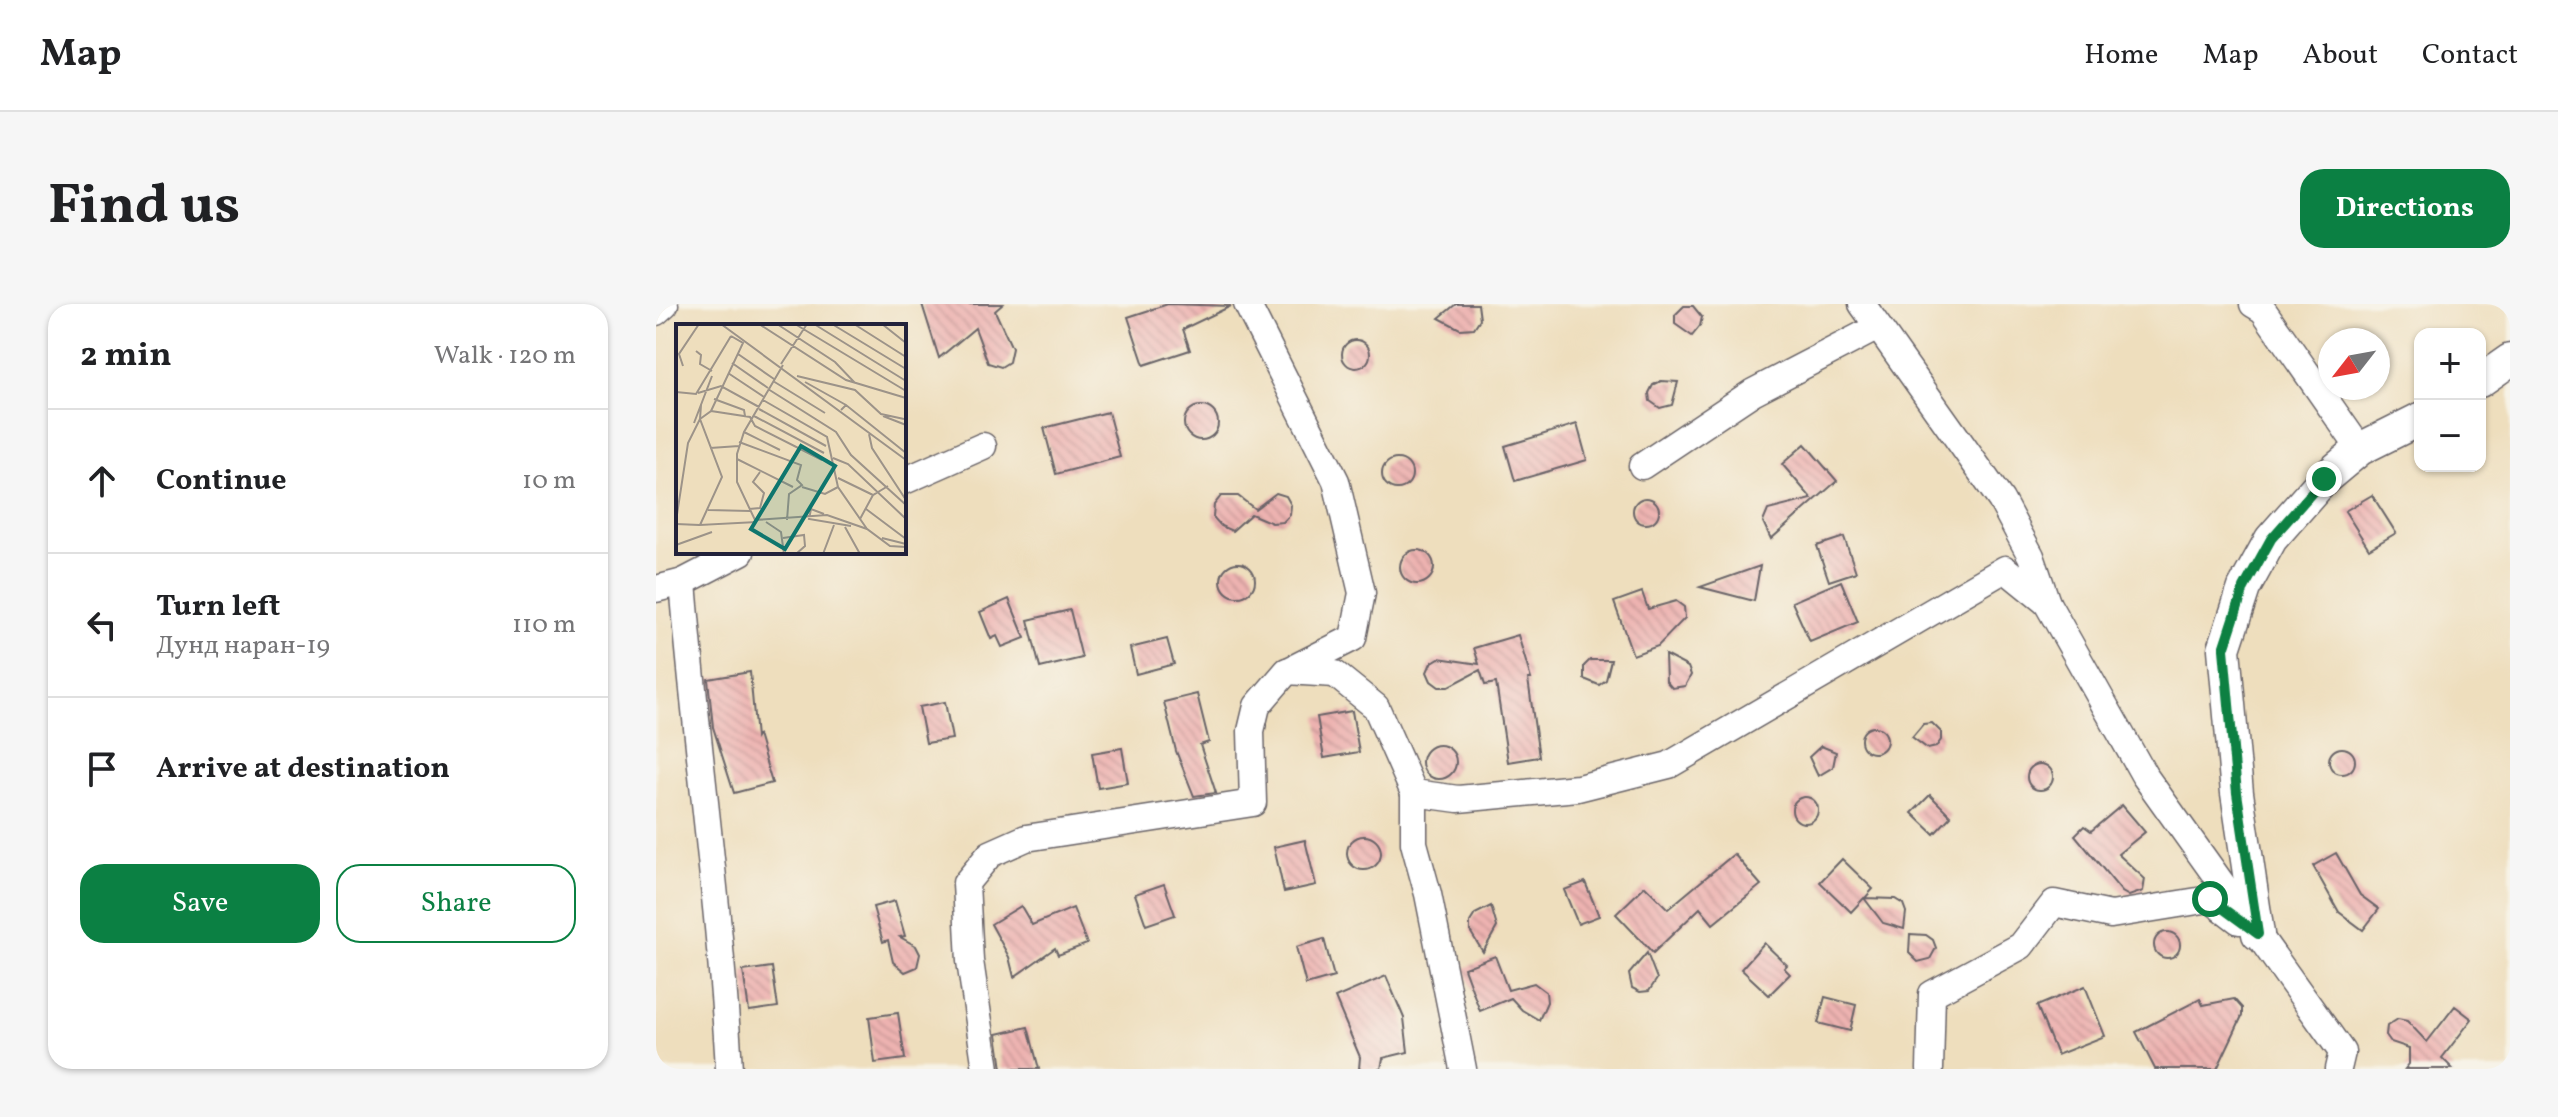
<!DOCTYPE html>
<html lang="en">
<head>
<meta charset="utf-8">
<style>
  :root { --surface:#fff; --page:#f6f6f6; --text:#202124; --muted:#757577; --line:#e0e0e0; --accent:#0b8043 }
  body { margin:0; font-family:Vollkorn,serif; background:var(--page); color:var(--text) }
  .controls { position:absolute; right:24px; top:24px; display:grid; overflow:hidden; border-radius:16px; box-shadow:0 2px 6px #0004 }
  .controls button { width:72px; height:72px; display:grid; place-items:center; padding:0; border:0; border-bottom:2px solid var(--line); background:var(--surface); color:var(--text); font:40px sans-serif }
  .compass { position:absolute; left:1662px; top:24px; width:72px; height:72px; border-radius:50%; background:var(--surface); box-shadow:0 2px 6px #0004; rotate:239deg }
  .stop { position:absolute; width:24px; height:24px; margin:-18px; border:6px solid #0b8043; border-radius:50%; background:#fff }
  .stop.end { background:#0b8043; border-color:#fff; box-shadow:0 2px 8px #0008 }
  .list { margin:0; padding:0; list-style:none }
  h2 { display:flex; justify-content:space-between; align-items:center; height:104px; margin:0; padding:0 32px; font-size:34px }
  h2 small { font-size:26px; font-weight:400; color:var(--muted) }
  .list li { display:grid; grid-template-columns:52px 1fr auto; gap:24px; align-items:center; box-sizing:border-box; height:144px; padding:0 32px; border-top:2px solid var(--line) }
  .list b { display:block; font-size:30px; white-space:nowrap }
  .list p { margin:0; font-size:26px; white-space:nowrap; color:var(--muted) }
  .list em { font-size:26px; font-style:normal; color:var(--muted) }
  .actions { display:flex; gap:16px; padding:24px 32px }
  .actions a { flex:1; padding:18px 0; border:2px solid var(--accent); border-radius:24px; text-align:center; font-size:28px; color:var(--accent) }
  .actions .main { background:var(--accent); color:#fff }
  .icon { flex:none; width:44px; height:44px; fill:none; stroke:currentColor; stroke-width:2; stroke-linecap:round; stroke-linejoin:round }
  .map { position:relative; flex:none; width:1854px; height:765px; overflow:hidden; border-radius:24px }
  header { display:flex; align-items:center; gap:48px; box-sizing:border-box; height:112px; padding:0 40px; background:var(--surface); border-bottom:2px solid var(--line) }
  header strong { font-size:38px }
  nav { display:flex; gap:44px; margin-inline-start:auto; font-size:28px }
  .intro { display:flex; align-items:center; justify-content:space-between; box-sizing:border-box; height:192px; padding:0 48px }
  h1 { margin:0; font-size:56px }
  .button { padding:20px 36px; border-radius:24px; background:var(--accent); color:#fff; font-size:28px; font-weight:700 }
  main { display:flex; gap:48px; padding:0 48px }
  aside { flex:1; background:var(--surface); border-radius:24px; box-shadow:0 2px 6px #0004 }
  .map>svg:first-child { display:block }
  .building { fill:url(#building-back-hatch) }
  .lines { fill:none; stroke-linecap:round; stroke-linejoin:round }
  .minor-casing { stroke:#696468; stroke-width:29 }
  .tertiary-casing { stroke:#696468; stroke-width:35 }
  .minor { stroke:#fff; stroke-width:26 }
  .tertiary { stroke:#fff; stroke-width:32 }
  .route { stroke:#0b8043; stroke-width:10 }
  .inset-road { fill:none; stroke:#9c9389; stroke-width:2 }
  .view { fill:#0f766e; fill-opacity:0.15; stroke:#0f766e; stroke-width:4 }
  .inset-edge { fill:none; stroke:#22223b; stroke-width:4 }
</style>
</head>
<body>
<header>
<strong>Map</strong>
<nav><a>Home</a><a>Map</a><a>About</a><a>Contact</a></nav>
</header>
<div class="intro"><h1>Find us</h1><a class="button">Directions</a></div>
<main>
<aside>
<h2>2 min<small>Walk · 120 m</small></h2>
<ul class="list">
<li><svg class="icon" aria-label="ahead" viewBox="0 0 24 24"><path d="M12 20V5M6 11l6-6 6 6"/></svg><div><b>Continue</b></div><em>10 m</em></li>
<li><svg class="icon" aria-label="left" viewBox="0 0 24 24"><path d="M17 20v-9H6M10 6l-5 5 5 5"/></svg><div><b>Turn left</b><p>Дунд наран-19</p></div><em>110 m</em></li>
<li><svg class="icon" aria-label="arrive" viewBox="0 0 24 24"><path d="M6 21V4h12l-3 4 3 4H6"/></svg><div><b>Arrive at destination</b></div></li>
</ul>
<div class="actions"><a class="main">Save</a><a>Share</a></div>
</aside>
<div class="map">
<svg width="1854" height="765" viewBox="0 0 1854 765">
  <defs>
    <pattern id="building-back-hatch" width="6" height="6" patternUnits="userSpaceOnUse" patternTransform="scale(2)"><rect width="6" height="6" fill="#edb2b0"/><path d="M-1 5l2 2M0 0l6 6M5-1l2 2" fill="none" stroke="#cb9998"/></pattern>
  </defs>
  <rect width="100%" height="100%" fill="#f7f3e8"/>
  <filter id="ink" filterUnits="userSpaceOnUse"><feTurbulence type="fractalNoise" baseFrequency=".0125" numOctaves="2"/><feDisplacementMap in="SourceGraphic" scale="16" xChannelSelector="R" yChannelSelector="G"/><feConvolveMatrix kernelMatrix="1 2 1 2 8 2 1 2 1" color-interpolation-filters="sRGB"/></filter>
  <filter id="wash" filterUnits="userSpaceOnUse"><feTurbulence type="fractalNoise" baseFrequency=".006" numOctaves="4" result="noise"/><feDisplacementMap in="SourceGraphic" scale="32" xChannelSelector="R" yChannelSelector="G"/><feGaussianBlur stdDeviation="1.8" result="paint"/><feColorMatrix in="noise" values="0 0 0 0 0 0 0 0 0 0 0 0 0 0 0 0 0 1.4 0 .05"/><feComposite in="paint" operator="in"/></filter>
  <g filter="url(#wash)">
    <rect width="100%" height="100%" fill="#eedebd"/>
    <g id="blocks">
      <!-- building -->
      <g class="building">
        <path d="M 266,0 L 347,0 L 339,7 L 356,44 L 353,58 L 345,63 L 332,59 L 319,24 L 283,54 Z"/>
        <path d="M 512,0 L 575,2 L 527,25 L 534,46 L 488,61 L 472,13 Z"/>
        <path d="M 800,0 L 822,0 L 824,15 L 818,24 L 804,25 L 783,14 Z"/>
        <path d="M 1028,2 L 1037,2 L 1046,13 L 1044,22 L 1036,32 L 1019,20 L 1019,11 Z"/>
        <circle cx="700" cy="50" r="14"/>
        <path d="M 1005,77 L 1022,78 L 1016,101 L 1004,104 L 994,97 L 993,89 L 997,81 Z"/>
        <circle cx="545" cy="119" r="17"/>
        <path d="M 452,108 L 464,153 L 400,170 L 388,124 Z"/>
        <path d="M 921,120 L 931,156 L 859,177 L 849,142 Z"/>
        <path d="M 1149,140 L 1181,177 L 1115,235 L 1107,218 L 1112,206 L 1156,195 L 1126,160 Z"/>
        <circle cx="741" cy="170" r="15"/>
        <path d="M 620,189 L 630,192 L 635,201 L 634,211 L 627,218 L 616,219 L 595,210 L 576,227 L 565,222 L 557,213 L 558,201 L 565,192 L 582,192 L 599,205 Z"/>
        <path d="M 1716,191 L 1740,229 L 1713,245 L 1689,207 Z"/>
        <circle cx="990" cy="207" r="13"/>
        <path d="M 1188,233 L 1200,268 L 1173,277 L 1161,242 Z"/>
        <circle cx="761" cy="263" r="17"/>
        <circle cx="582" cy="276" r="17"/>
        <path d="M 1104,262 L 1098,297 L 1044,283 Z"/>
        <path d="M 1185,277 L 1202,318 L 1154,338 L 1136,298 Z"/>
        <path d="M 986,288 L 992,305 L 1020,297 L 1028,303 L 1029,314 L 1002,342 L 977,351 L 958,298 Z"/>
        <path d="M 353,295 L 369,334 L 346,343 L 341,332 L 335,335 L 324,308 Z"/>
        <path d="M 414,306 L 426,354 L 384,364 L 372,316 Z"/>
        <path d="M 862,331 L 875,375 L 872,375 L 883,453 L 852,458 L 840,379 L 829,381 L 824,366 L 792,383 L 783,383 L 775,377 L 771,368 L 775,359 L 783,354 L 823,360 L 818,344 Z"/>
        <path d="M 511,335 L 518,360 L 480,370 L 474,344 Z"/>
        <path d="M 1009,351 L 1032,363 L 1035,371 L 1029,382 L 1016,384 L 1010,377 Z"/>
        <path d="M 934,356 L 955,356 L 950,376 L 943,381 L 928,375 L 928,362 Z"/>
        <path d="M 94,368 L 100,434 L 102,431 L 116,479 L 78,489 L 57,423 L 52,375 Z"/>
        <path d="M 541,390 L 553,438 L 544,441 L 560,489 L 538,492 L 520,447 L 508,398 Z"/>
        <path d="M 289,398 L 296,435 L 270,439 L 263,403 Z"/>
        <path d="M 696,407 L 703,448 L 668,454 L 661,413 Z"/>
        <path d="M 1276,419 L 1285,428 L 1285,436 L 1280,443 L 1272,445 L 1256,433 L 1267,420 Z"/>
        <circle cx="1218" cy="436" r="13"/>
        <circle cx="783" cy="458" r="17"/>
        <path d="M 1165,442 L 1180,448 L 1177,463 L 1162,472 L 1153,453 Z"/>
        <circle cx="1686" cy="457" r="13"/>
        <path d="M 466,444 L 472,479 L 442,484 L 436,449 Z"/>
        <circle cx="1384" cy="473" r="13"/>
        <path d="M 1274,491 L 1295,512 L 1278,530 L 1256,509 Z"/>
        <circle cx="1149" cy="506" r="13"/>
        <path d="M 1466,501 L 1489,528 L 1462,550 L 1489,575 L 1487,587 L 1473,592 L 1466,588 L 1419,531 L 1428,522 L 1435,527 Z"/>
        <circle cx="708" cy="549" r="17"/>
        <path d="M 649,536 L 660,581 L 628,588 L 618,543 Z"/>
        <path d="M 1680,549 L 1704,591 L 1723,605 L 1707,626 L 1683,608 L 1657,562 Z"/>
        <path d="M 1078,550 L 1105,581 L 1057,620 L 1044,604 L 997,649 L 960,610 L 989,582 L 1012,605 Z"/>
        <path d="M 1186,555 L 1217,585 L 1209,594 L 1239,595 L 1247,600 L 1250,608 L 1248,625 L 1227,619 L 1208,594 L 1195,608 L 1164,578 Z"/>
        <path d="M 929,578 L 943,612 L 922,620 L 908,586 Z"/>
        <path d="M 508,580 L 519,611 L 490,621 L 479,590 Z"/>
        <path d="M 239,597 L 249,632 L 244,633 L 260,642 L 264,650 L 261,663 L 249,668 L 237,658 L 232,636 L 227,638 L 217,603 Z"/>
        <path d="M 365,602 L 376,621 L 417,604 L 431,640 L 402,651 L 399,644 L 358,673 L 353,653 L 335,620 Z"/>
        <path d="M 835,602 L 841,623 L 827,648 L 814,627 L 814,618 L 819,610 Z"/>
        <circle cx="1511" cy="641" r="13"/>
        <path d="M 1254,630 L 1270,631 L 1277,636 L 1280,644 L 1274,655 L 1262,658 L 1253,649 Z"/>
        <path d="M 668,635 L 678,673 L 650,681 L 640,643 Z"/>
        <path d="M 1108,639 L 1131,661 L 1128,664 L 1134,670 L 1113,691 L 1085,665 Z"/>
        <path d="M 991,649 L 1001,675 L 993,687 L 984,688 L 976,684 L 973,670 Z"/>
        <path d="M 839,652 L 852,686 L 878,679 L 890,688 L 891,698 L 883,716 L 866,706 L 855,694 L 824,707 L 808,664 Z"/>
        <path d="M 116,663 L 122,703 L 93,707 L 87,667 Z"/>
        <path d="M 730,672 L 748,714 L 752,748 L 727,754 L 725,765 L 703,765 L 704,753 L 679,694 Z"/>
        <path d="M 1429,682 L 1449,732 L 1401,751 L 1381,702 Z"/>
        <path d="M 1169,693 L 1200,701 L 1194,727 L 1162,719 Z"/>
        <path d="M 1544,695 L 1547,701 L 1578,695 L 1586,704 L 1586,712 L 1561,765 L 1499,765 L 1480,728 Z"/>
        <path d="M 1799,702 L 1816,715 L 1786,754 L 1797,765 L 1749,765 L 1753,760 L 1753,744 L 1735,738 L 1730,731 L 1731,722 L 1742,715 L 1751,717 L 1771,738 Z"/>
        <path d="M 242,709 L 249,755 L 219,759 L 213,713 Z"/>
        <path d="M 372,723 L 383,765 L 346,765 L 341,730 Z"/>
      </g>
    </g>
  </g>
  <g filter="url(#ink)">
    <use href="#blocks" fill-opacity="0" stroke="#696468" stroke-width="2"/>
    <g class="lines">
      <defs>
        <g id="minor">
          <path d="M 591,0 L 680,177 L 706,289 L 697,334 L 634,366"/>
          <path d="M 1206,0 L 1345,196 L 1375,252 L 1391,299 L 1488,471 L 1686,748 L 1682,765"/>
          <path d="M 1597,0 L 1607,6 L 1704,145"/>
          <path d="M 0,8 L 9,0"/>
          <path d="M 986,162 L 1097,88 L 1222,23"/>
          <path d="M 248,177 L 327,142"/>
          <path d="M 27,278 C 40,441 64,602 73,765"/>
          <path d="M 0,285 L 27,278 L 85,248"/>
          <path d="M 758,489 L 758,539 L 772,590 L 807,765"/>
          <path d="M 330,765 L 314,657 L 310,579 L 334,550 L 370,534 L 597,499 L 595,427 L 601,402 L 631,367 L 679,370 L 720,403 L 758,489 L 802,495 L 922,484 L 1013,461 L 1349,265 L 1391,299"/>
          <path d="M 1274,765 L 1276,690 L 1365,642 L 1398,599 L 1455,611 L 1554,595 L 1583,617"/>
        </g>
        <g id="tertiary">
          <path d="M 1824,77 L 1854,56"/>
          <path d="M 1602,630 L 1581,489 L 1568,345 L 1588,284 L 1615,235 L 1668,175 L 1704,145 L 1764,115"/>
        </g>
      </defs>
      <!-- minor casing -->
      <use href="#minor" class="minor-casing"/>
      <!-- tertiary casing -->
      <use href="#tertiary" class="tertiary-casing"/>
      <!-- minor -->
      <use href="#minor" class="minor"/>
      <!-- tertiary -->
      <use href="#tertiary" class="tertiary"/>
    </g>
  </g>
  <g class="lines" filter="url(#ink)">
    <!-- route -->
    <path class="route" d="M 1554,595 L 1602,630 L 1581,489 L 1568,345 L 1588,284 L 1615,235 L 1668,175"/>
  </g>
  <!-- overview -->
  <g transform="translate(20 20)">
    <rect width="230" height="230" fill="#eedebd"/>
    <path class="inset-road" d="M 45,0 L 230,136M 83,0 L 170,56 L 230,74M 101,0 L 159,38 L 179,59M 119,0 L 230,67M 138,0 L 230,57M 156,0 L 230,45M 178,0 L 230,33M 206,0 L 230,19M 55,12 L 67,19 L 35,87 L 24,95 L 46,153 L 24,201 L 81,198M 20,27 L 25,31 L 24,40 L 36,47M 62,30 L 98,55M 56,39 L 92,64M 105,40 L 131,0M 107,41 L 68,108 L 61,130 L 61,158 L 79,196 L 151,191 L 191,205 L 214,222 L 230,223M 7,42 L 3,30 L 23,0M 52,49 L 88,73M 121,52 L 179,66 L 205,90 L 228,95M 97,57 L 149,89M 129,58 L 170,81M 92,65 L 160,108 L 175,131 L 230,181M 0,68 L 20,70 L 55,12M 22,69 L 45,62 L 83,83M 38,75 L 68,86 L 69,92M 87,76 L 151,113 L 162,163 L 191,205M 83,85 L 150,122M 165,86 L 170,81 L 230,129M 35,87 L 74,93 L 79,102 L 146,136M 78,92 L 148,129M 207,92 L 230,101M 18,99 L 36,52M 68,108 L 104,126M 193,110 L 196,124 L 230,176M 63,118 L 125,141 L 121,156 L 126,161 L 113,170 L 111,196M 34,124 L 63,122M 157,134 L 172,140 L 230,195M 61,135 L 117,163M 162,154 L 197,171 L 212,162M 126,163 L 149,170 L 162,163M 73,185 L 84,184 L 88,169 L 77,158 L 84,148M 190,185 L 230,215M 32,186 L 74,187M 148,190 L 135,185 L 133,195 L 175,202M 184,195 L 197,171M 0,197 L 12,119 L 24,95 L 25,81M 90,198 L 105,208 L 108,230M 0,200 L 24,201M 169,203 L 184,230M 107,214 L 128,211 L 129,222 L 120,230M 206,214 L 230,220M 0,221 L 36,208M 147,230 L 158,201"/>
    <path class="view" d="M 125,122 L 159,142 L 109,225 L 75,205 Z"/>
    <rect width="230" height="230" class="inset-edge"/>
  </g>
</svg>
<div class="controls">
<button>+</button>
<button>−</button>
</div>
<svg class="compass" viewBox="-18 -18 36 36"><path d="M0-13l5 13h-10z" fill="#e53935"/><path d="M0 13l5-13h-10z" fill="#757577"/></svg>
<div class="stop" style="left:1554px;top:595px"></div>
<div class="stop end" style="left:1668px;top:175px"></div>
</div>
</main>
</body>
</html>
